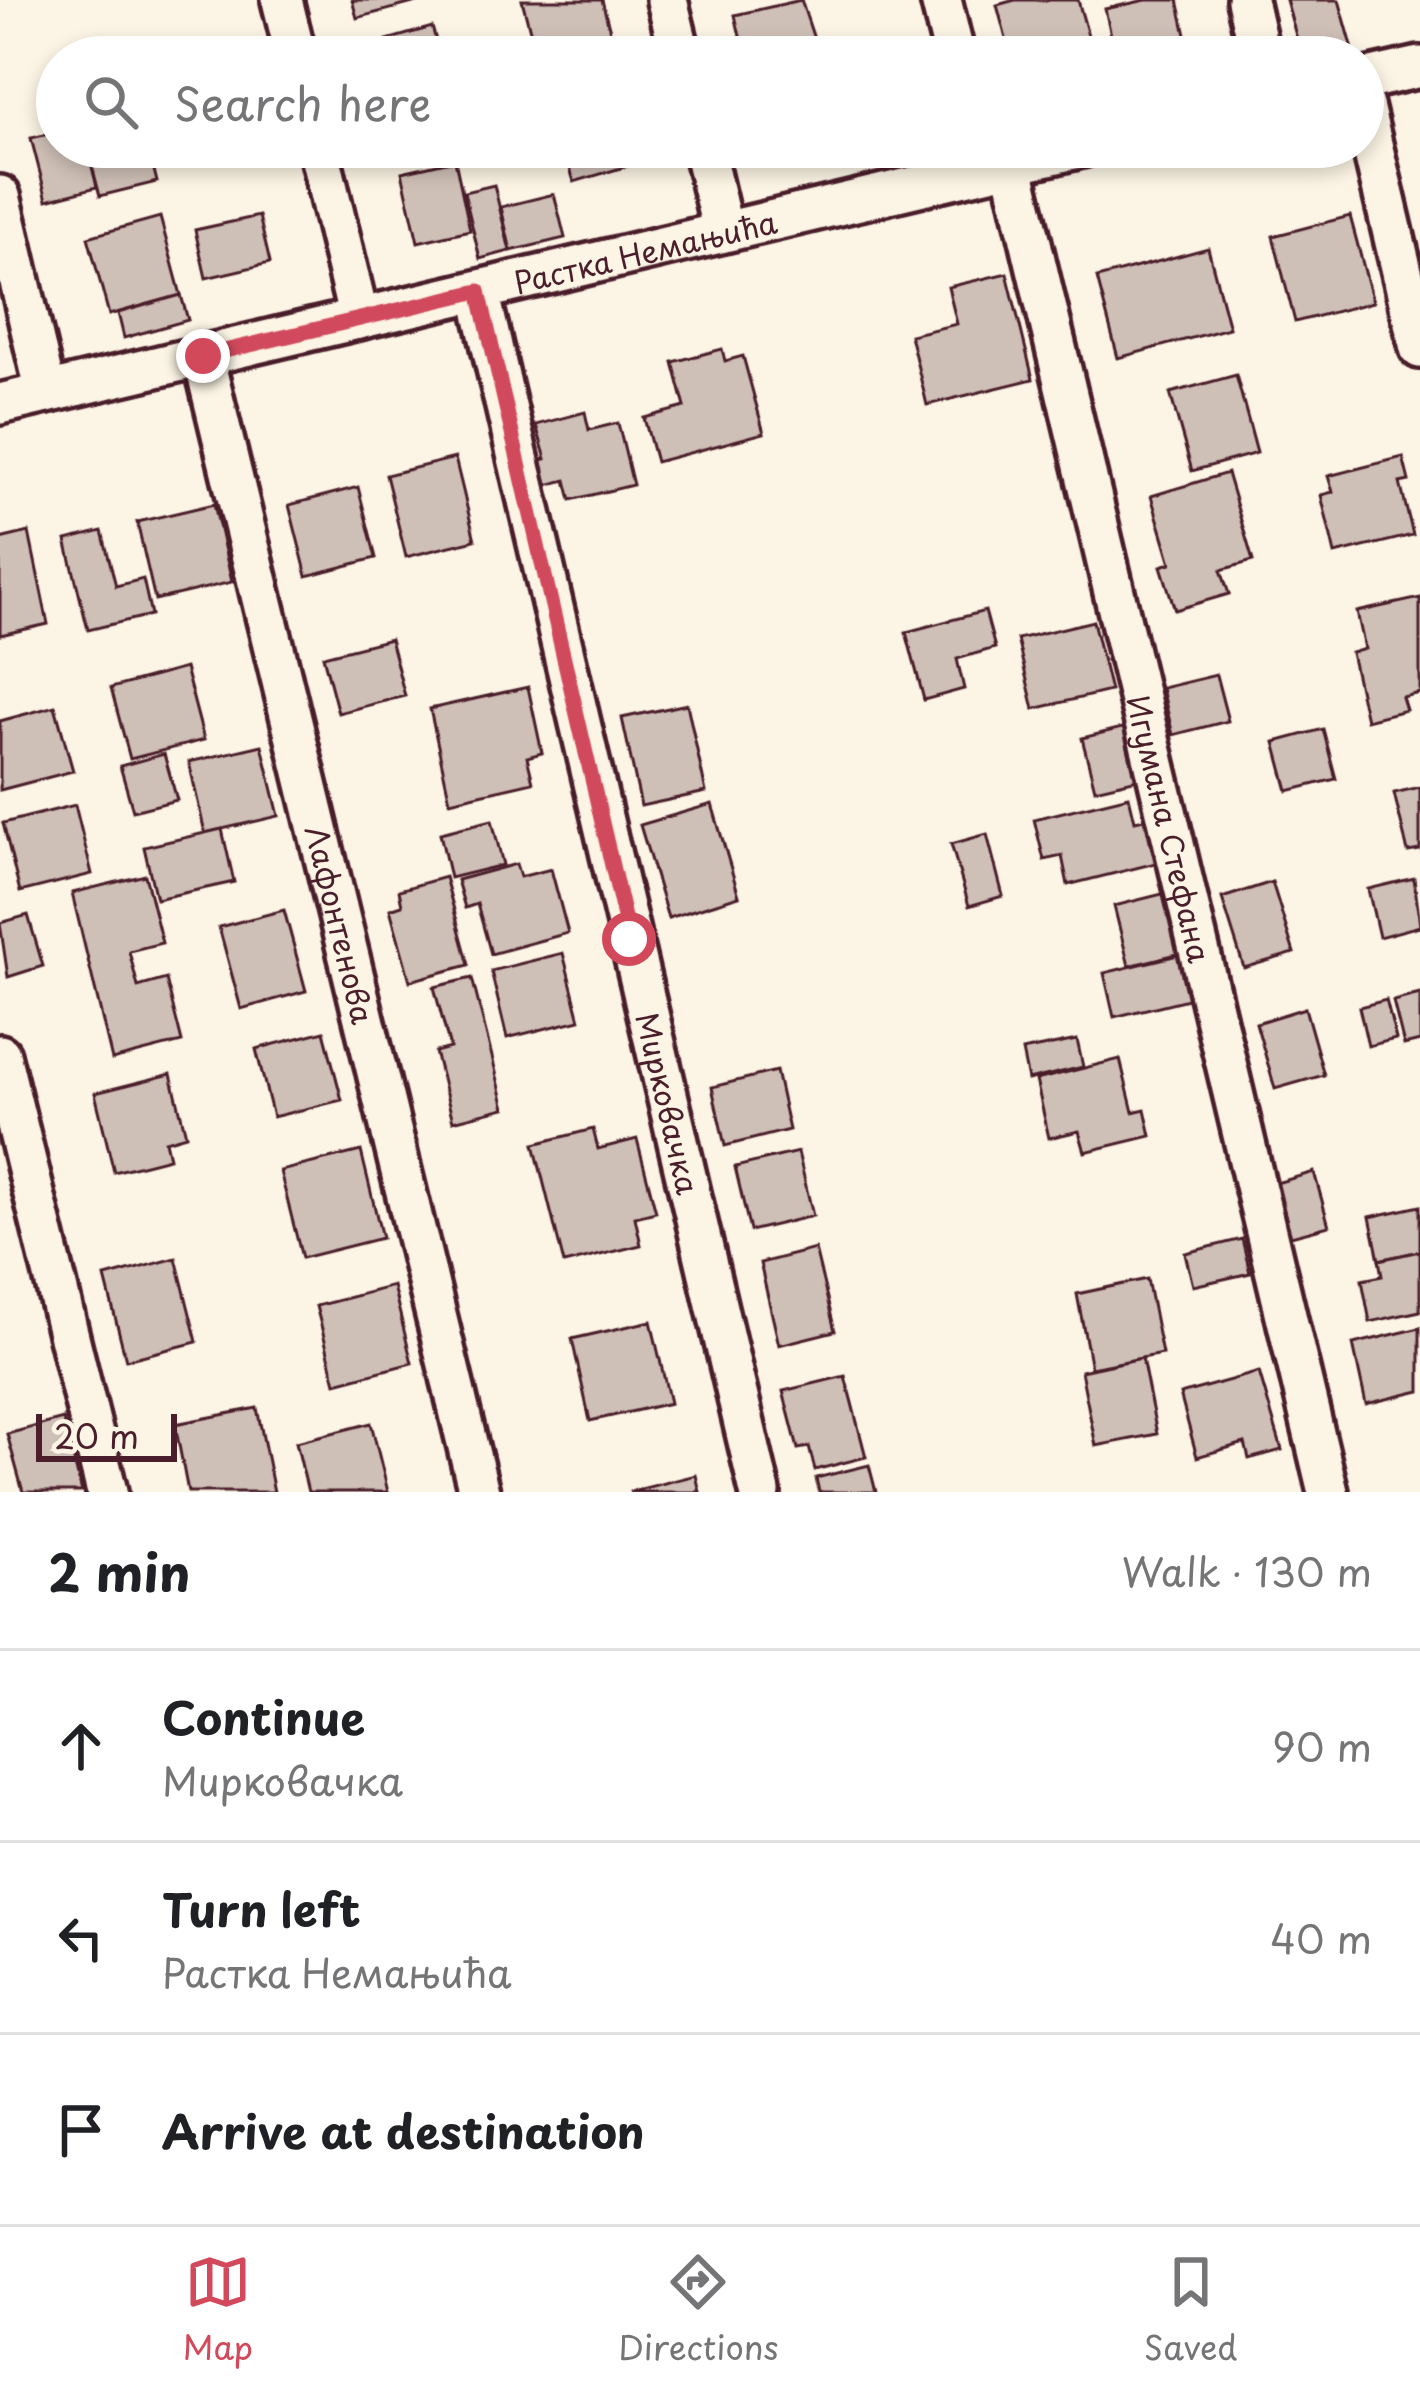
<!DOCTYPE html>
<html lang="en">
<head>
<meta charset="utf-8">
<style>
  :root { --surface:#fff; --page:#f6f6f6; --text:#202124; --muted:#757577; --line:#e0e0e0; --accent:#d1495b }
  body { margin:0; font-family:"Playpen Sans",sans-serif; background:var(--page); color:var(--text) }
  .scale { position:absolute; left:36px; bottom:30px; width:141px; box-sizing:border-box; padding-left:12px; border:6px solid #4a1f2b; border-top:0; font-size:33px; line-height:42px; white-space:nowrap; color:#4a1f2b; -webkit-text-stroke:9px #fcf5e5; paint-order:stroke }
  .stop { position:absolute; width:36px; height:36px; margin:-27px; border:9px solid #d1495b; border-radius:50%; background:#fff }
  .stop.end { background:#d1495b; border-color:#fff; box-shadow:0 3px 12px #0008 }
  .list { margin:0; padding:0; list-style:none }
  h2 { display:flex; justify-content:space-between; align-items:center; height:156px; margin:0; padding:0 48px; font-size:51px }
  h2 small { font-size:39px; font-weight:400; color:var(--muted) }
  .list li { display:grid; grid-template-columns:78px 1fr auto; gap:36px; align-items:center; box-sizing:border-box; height:192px; padding:0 48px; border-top:3px solid var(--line) }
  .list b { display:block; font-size:45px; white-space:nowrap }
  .list p { margin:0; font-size:39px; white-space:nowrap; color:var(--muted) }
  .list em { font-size:39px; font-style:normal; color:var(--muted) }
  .icon { flex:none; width:66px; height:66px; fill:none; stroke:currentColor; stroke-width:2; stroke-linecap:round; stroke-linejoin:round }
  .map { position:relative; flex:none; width:1420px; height:1492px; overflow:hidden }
  .search { position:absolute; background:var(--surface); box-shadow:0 6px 18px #0003; left:36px; right:36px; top:36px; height:132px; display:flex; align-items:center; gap:30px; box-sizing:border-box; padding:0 42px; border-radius:66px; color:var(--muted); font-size:45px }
  .sheet { height:732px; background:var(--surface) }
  nav { display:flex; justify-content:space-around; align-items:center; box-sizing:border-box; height:168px; border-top:3px solid var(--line); background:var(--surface); font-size:33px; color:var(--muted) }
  nav a { display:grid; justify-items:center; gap:6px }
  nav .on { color:var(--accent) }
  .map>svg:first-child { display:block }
  .building { fill:#cfc0b7; stroke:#4a1f2b; stroke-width:3 }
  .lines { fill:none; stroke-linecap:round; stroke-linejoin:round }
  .minor-casing { stroke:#4a1f2b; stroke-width:48 }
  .minor { stroke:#fcf5e5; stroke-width:39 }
  .route { stroke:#d1495b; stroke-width:15 }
  .labels { text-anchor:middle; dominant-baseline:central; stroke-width:9; stroke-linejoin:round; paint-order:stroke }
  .street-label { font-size:30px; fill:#4a1f2b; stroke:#fcf5e5 }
</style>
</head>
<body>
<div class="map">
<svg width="1420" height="1492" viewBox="0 0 1420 1492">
  <rect width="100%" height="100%" fill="#fcf5e5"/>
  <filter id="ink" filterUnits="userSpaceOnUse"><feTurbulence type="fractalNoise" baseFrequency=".00833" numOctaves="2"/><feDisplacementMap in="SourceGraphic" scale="24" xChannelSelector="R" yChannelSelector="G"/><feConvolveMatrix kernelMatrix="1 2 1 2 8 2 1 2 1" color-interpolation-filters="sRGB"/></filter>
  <g filter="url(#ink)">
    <!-- building -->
    <g class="building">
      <path d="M 352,0 L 416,0 L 417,2 L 357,18 Z"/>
      <path d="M 522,0 L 602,0 L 614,47 L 576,57 L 537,57 Z"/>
      <path d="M 801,0 L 820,57 L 745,57 L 735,15 Z"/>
      <path d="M 1015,0 L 1078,0 L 1094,57 L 1026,57 L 1024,50 L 1010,54 L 997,5 Z"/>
      <path d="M 1146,0 L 1178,0 L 1191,57 L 1116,57 L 1105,9 Z"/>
      <path d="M 1286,0 L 1339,0 L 1354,53 L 1302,57 Z"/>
      <path d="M 432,27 L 441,57 L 392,57 L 387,40 Z"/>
      <path d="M 57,132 L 57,147 L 87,147 L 97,187 L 47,200 L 31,138 Z"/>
      <path d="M 87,147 L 148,147 L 157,182 L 100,196 Z"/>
      <path d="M 564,147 L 652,147 L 655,158 L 574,182 Z"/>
      <path d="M 455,160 L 470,230 L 418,242 L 402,172 Z"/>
      <path d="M 494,185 L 510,251 L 480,259 L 464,192 Z"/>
      <path d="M 554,194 L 565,238 L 511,251 L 501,207 Z"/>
      <path d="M 259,216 L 270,263 L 206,278 L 195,230 Z"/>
      <path d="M 1350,216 L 1373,302 L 1295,322 L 1273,236 Z"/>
      <path d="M 160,217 L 181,295 L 109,315 L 88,237 Z"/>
      <path d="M 1208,248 L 1229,328 L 1118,358 L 1097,278 Z"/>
      <path d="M 1007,273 L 1033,379 L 927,405 L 910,335 L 957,324 L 948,287 Z"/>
      <path d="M 181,295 L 188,320 L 124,338 L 118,313 Z"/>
      <path d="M 722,349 L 725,361 L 743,356 L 764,433 L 656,462 L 644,418 L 685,407 L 673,362 Z"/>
      <path d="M 1236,375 L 1257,453 L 1192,471 L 1170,393 Z"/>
      <path d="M 585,412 L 589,430 L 618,423 L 633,485 L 571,500 L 566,480 L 543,486 L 537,461 L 546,459 L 536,425 Z"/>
      <path d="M 1403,457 L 1409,481 L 1400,483 L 1413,535 L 1335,554 L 1321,495 L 1333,492 L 1328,476 Z"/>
      <path d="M 455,458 L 475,540 L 406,557 L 386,475 Z"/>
      <path d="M 1227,473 L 1253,561 L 1221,570 L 1229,594 L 1175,610 L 1161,566 L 1171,563 L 1151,496 Z"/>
      <path d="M 358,487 L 376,558 L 307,576 L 289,505 Z"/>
      <path d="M 214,504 L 232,582 L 155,600 L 137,522 Z"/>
      <path d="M 102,531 L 116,586 L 143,579 L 151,615 L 88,630 L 66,540 Z"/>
      <path d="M 29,532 L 48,624 L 0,635 L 0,539 Z"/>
      <path d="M 1420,598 L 1420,693 L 1402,697 L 1406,710 L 1366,720 L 1351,653 L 1365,649 L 1357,612 Z"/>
      <path d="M 985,611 L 995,648 L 957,659 L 964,689 L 924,700 L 906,632 Z"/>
      <path d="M 1093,621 L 1110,691 L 1034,709 L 1017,639 Z"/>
      <path d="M 390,639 L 405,696 L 338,713 L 323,656 Z"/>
      <path d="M 185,668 L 204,740 L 130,759 L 111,688 Z"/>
      <path d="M 1216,675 L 1228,721 L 1173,735 L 1162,688 Z"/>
      <path d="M 528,687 L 542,753 L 527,757 L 533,782 L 450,801 L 430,709 Z"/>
      <path d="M 687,704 L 706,792 L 641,806 L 622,718 Z"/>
      <path d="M 55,706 L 73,771 L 0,790 L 0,721 Z"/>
      <path d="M 1126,727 L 1138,779 L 1095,789 L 1082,738 Z"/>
      <path d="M 1323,729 L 1336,779 L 1288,791 L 1275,742 Z"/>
      <path d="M 262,745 L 279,816 L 205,833 L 189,762 Z"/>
      <path d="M 164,754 L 177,800 L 133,811 L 120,766 Z"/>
      <path d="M 1420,787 L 1420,850 L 1408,852 L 1394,793 Z"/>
      <path d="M 1129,796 L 1135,821 L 1149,818 L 1160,862 L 1068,885 L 1062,856 L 1044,860 L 1034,819 Z"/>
      <path d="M 712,804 L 739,896 L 668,918 L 640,825 Z"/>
      <path d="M 75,805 L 92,874 L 20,892 L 3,823 Z"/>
      <path d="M 492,820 L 503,865 L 450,878 L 440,833 Z"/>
      <path d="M 222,829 L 234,882 L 156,899 L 144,847 Z"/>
      <path d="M 987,834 L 1003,896 L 969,906 L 951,844 Z"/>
      <path d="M 516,864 L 520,877 L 551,869 L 568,933 L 491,954 L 477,904 L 465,908 L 457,880 Z"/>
      <path d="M 145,875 L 162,943 L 129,951 L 138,987 L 166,979 L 182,1042 L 112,1060 L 72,893 Z"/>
      <path d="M 445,877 L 469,965 L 410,981 L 390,909 L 402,905 L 399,890 Z"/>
      <path d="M 1414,878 L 1420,926 L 1379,937 L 1368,889 Z"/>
      <path d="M 1272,882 L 1294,953 L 1244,968 L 1222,898 Z"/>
      <path d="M 1166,893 L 1181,953 L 1129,966 L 1114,906 Z"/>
      <path d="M 284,910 L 306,991 L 241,1009 L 219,927 Z"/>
      <path d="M 28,915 L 43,966 L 8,977 L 0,923 Z"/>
      <path d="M 563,953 L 580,1020 L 507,1038 L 491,971 Z"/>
      <path d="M 1182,954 L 1192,998 L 1114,1017 L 1104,973 Z"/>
      <path d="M 472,978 L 505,1108 L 453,1121 L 435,1052 L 450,1048 L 434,987 Z"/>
      <path d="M 1420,994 L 1420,1041 L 1404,1045 L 1393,1001 Z"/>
      <path d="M 1386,1000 L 1396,1039 L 1368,1046 L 1359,1007 Z"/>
      <path d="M 1305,1008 L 1324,1075 L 1275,1089 L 1256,1023 Z"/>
      <path d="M 324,1031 L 342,1100 L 273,1117 L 256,1049 Z"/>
      <path d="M 1077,1040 L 1083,1067 L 1028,1080 L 1022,1051 Z"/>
      <path d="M 1120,1059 L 1133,1112 L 1145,1109 L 1151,1136 L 1085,1152 L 1079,1131 L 1049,1138 L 1036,1080 Z"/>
      <path d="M 776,1071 L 789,1130 L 725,1146 L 712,1087 Z"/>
      <path d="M 171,1074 L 186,1135 L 165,1141 L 169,1158 L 114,1172 L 95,1093 Z"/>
      <path d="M 593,1129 L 598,1149 L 637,1139 L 656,1212 L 635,1217 L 641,1245 L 564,1264 L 534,1144 Z"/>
      <path d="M 361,1151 L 382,1238 L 302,1258 L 280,1171 Z"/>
      <path d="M 798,1152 L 813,1216 L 750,1231 L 735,1167 Z"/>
      <path d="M 1314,1172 L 1329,1226 L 1291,1236 L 1276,1183 Z"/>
      <path d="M 1420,1206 L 1420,1251 L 1379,1260 L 1370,1217 Z"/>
      <path d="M 1242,1239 L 1250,1273 L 1193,1286 L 1185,1253 Z"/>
      <path d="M 815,1249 L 835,1331 L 779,1345 L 760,1263 Z"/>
      <path d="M 1420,1251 L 1420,1311 L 1370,1322 L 1362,1280 L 1382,1276 L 1379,1260 Z"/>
      <path d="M 176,1258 L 197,1342 L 126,1360 L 105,1277 Z"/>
      <path d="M 1147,1279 L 1162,1354 L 1091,1368 L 1077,1294 Z"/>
      <path d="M 393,1286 L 412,1363 L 336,1383 L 316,1306 Z"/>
      <path d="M 651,1321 L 670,1403 L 590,1421 L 572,1339 Z"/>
      <path d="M 1420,1328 L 1420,1391 L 1366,1404 L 1353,1344 Z"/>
      <path d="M 1142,1358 L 1157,1434 L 1096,1446 L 1081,1371 Z"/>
      <path d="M 1259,1372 L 1282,1450 L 1249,1459 L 1245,1443 L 1197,1457 L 1180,1394 Z"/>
      <path d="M 845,1376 L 866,1457 L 815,1470 L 809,1447 L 798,1449 L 783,1391 Z"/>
      <path d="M 257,1408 L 274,1492 L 188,1492 L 175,1424 Z"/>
      <path d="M 63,1419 L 82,1492 L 23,1492 L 7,1434 Z"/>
      <path d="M 371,1423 L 388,1492 L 308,1492 L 296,1442 Z"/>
      <path d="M 869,1465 L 876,1492 L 819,1492 L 816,1478 Z"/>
      <path d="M 696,1475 L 700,1492 L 629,1492 Z"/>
    </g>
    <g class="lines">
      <defs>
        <g id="minor">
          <path d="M 282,0 L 296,57"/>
          <path d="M 667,0 L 681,57"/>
          <path d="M 941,0 L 955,57"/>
          <path d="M 1247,0 L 1260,57"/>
          <path d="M 1363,80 L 1420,67"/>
          <path d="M 1363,106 L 1420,348"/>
          <path d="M 318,147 L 359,319"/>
          <path d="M 703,147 L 723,232"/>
          <path id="s1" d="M 1012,163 L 1328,1492"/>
          <path d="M 0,196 L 46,393"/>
          <path id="s2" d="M 479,291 L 760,1492"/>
          <path id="s3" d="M 203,356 L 479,1492"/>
          <path id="s4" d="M 0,404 L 1082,147"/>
          <path d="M 0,1055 L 107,1492"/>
        </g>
      </defs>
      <!-- minor casing -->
      <use href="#minor" class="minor-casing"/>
      <!-- minor -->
      <use href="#minor" class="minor"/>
    </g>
  </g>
  <g class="lines" filter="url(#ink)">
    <!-- route -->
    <path class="route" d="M 203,356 L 479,291 L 629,939"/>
  </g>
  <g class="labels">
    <!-- street labels -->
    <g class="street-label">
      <text stroke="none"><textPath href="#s4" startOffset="663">Растка Немањића</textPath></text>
      <text stroke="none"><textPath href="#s1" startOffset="684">Игумана Стефана</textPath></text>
      <text stroke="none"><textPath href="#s3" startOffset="585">Лафонтенова</textPath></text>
      <text stroke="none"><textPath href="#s2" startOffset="834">Мирковачка</textPath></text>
    </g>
  </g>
</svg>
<div class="scale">20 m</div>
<div class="stop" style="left:629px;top:939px"></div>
<div class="stop end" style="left:203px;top:356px"></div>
<div class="search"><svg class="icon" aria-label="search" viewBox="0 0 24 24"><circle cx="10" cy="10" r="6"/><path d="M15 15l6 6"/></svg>Search here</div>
</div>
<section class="sheet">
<h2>2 min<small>Walk · 130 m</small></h2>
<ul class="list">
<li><svg class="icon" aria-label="ahead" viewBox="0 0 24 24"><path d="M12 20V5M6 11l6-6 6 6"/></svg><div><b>Continue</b><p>Мирковачка</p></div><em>90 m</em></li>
<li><svg class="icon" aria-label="left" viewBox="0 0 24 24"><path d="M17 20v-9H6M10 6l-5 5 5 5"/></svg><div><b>Turn left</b><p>Растка Немањића</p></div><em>40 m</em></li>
<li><svg class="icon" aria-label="arrive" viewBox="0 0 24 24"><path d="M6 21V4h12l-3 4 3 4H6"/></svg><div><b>Arrive at destination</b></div></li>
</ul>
</section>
<nav>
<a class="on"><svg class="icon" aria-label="map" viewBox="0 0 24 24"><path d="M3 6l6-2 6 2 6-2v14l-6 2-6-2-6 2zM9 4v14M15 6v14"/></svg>Map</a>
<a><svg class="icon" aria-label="directions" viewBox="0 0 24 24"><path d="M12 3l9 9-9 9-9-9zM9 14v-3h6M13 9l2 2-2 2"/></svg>Directions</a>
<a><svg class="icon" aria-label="saved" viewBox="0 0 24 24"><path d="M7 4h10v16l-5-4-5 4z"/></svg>Saved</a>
</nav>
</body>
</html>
